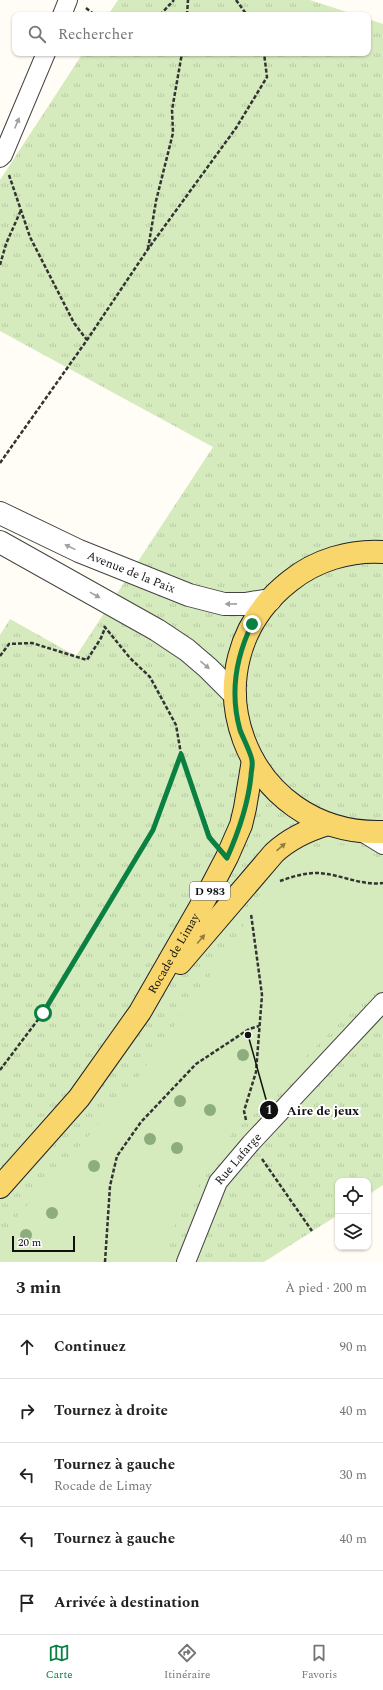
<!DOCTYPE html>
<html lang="fr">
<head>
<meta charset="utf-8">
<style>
  :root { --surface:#fff; --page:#f6f6f6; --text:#222; --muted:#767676; --line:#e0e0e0; --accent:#0b8043 }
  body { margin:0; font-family:Spectral,serif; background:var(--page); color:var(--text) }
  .controls { position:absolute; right:12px; bottom:12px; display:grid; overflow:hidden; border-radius:8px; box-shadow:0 1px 3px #0004 }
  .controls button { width:36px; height:36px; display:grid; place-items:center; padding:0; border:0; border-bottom:1px solid var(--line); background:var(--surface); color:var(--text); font:20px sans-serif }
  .scale { position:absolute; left:12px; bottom:10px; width:63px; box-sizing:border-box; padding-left:4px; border:2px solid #111; border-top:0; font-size:11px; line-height:14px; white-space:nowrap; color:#111; -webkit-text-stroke:3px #fff; paint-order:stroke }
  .stop { position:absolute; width:12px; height:12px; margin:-9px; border:3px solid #0b8043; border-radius:50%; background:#fff }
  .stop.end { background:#0b8043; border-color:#fff; box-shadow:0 1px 4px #0008 }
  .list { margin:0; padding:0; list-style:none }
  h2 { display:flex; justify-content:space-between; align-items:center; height:52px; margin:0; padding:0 16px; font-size:17px }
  h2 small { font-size:13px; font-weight:400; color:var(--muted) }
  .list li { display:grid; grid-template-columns:26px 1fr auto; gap:12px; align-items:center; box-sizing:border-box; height:64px; padding:0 16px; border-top:1px solid var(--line) }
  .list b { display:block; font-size:15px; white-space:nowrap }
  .list p { margin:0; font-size:13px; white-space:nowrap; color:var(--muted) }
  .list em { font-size:13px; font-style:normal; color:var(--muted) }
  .icon { flex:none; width:22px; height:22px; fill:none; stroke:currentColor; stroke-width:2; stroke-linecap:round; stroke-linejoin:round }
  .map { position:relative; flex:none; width:383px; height:1262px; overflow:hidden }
  .search { position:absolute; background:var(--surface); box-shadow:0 1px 3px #0004; left:12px; right:12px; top:12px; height:44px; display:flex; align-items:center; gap:10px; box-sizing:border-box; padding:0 14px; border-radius:8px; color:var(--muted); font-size:15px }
  .sheet { height:372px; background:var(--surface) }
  nav { display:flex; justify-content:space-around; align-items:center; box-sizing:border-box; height:56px; border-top:1px solid var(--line); background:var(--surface); font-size:11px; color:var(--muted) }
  nav a { display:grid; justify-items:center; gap:2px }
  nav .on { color:var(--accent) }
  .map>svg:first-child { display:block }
  .grass { fill:url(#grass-tufts) }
  .park { fill:#d5ebbd }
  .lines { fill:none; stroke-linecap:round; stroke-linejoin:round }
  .minor-casing { stroke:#444; stroke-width:20 }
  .tertiary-casing { stroke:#444; stroke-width:24 }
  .primary-casing { stroke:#222; stroke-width:24 }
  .path { stroke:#333; stroke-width:2.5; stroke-dasharray:4 2; stroke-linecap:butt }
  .minor { stroke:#fff; stroke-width:18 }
  .tertiary { stroke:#fff; stroke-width:22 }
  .primary { stroke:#f9d66b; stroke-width:22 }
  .tree { fill:#8dad7f }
  .oneway { fill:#a0a0a0 }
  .oneway2 { fill:#917d42 }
  .route { stroke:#0b8043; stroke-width:5 }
  .labels { text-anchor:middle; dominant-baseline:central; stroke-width:4; stroke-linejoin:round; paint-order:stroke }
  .shield { fill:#fff; stroke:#585858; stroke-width:1 }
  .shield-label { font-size:11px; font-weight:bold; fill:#111 }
  .street-label { font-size:12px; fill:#111; stroke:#fff }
  .leader { fill:none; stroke:#111; stroke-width:1.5 }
  .callout-dot { fill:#111; stroke:#fff; stroke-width:1.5 }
  .mark-label { font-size:12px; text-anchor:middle; font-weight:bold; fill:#fff }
  .callout-label { font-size:13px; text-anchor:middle; font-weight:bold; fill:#111; stroke:#fff; stroke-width:4; stroke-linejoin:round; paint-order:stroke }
</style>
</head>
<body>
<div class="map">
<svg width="383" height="1262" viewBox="0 0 383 1262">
  <defs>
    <pattern id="grass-tufts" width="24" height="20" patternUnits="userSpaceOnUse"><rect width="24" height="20" fill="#d5ebbd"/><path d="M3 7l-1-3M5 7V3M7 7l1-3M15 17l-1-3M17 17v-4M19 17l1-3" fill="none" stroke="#b6c8a1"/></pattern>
  </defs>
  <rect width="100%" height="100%" fill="#fffdf5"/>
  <!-- grass -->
  <g class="grass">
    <path d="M 118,0 L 310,0 L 356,15 L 108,15 Z"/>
    <path d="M 368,19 L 383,24 L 383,1185 L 368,1195 L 368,1181 L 338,1181 L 338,1215 L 264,1262 L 0,1262 L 0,635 L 10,619 L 76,656 L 213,447 L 0,331 L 0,180 L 83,53 L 368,53 Z"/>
  </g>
  <!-- park -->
  <path class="park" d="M 328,844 C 347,845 371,848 383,864 L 383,980 L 267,1095 L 234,1130 L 177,1220 L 162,1262 L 0,1262 L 0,1236 L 130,1089 L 237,937 L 268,880 L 291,856 Z"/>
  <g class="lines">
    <defs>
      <g id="minor">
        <path d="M 62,15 L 68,0"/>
        <path d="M 0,158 L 3,155 L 46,53"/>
        <path d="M 362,832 L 383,845"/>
        <path id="s1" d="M 186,1262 L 218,1182 L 251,1143 L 383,1002"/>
      </g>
      <g id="tertiary">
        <path id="s2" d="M 0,513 L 79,551 L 189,595 L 224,604 L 245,604 L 270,600"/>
        <path d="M 0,542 L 157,630 L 187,650 L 208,668 L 235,695"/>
      </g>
      <g id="primary">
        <path d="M 383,552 C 350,550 316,560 290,581 C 181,666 245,836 383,832"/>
        <path d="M 180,963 L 274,853 C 290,838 308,830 328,824"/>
        <path id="s3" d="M 0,1187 L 79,1098 L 140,1012 L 206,897 L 227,857 L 241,825 L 245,808 L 253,760"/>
      </g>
    </defs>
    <!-- minor casing -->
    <use href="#minor" class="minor-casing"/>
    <!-- tertiary casing -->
    <use href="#tertiary" class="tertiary-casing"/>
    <!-- primary casing -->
    <use href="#primary" class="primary-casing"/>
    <!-- path -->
    <g class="path">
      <path d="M 236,0 L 247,15"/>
      <path d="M 86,8 L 95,15"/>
      <path d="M 160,15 L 174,0"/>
      <path d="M 187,15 L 188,0"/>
      <path d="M 9,175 L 30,237 L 74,323 L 87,340"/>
      <path d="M 148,249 L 156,201 L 173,133 L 172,110 L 182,53"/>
      <path d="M 0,265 L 6,244 L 21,210"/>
      <path d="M 0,463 L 87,340 L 148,249 L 236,128 L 267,77 L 264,53"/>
      <path d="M 104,626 L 130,658 L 150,677 L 176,725 L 181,754 L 211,839"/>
      <path d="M 0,656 L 9,644 L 32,643 L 87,660 L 101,638 L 105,628"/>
      <path d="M 280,881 C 291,877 304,873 316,873 C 338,873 360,886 383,883"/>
      <path d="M 0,1070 L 43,1013 L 153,830 L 180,755"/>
      <path d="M 246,1120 L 244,1111 L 256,1072 L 262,995 L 251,914"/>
      <path d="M 262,1159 L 312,1231"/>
      <path d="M 105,1262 L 110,1186 L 117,1156 L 141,1122 L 196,1064 L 249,1029 L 259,1026"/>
    </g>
    <!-- minor -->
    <use href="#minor" class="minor"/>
    <!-- tertiary -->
    <use href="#tertiary" class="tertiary"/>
    <!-- primary -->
    <use href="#primary" class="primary"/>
  </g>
  <!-- trees -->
  <g class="tree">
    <circle cx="243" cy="1055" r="6"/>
    <circle cx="180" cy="1101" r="6"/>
    <circle cx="210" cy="1110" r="6"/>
    <circle cx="150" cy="1139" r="6"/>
    <circle cx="177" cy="1148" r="6"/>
    <circle cx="94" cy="1166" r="6"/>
    <circle cx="52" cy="1213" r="6"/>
    <circle cx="26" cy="1235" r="6"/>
  </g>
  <!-- one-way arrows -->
  <defs><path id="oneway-solid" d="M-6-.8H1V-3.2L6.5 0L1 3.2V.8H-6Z"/></defs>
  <g class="oneway">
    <use href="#oneway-solid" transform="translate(17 123) rotate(-67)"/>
    <use href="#oneway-solid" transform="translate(70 547) rotate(-154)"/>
    <use href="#oneway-solid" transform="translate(95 595) rotate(29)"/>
    <use href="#oneway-solid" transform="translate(231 604) rotate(179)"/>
    <use href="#oneway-solid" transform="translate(205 665) rotate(40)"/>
  </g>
  <g class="oneway2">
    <use href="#oneway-solid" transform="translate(281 847) rotate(-41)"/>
    <use href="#oneway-solid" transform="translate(201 939) rotate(-50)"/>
  </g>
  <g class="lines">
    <!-- route -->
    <path class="route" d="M 43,1013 L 153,830 L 181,754 L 209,837 L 227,858 C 239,831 248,805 251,776 C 251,771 253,766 252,761 C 252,755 243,738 240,730 C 230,694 236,657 252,624"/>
  </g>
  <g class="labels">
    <!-- shield labels -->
    <rect class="shield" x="190" y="882" width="40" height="18" rx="3"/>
    <g class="shield-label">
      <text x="210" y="891">D 983</text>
    </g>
    <!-- street labels -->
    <g class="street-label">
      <text stroke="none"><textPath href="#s2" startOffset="144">Avenue de la Paix</textPath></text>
      <text stroke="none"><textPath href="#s3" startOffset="292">Rocade de Limay</textPath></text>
      <text stroke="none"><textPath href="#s1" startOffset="117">Rue Lafarge</textPath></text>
    </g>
  </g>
  <!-- callouts -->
  <path class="leader" d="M248 1035L269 1110"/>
  <g class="callout-dot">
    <circle cx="248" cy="1035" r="4"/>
    <circle cx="269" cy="1110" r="10"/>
  </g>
  <g class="mark-label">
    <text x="269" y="1114">1</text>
  </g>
  <g class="callout-label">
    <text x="323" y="1115">Aire de jeux</text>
  </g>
</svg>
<div class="controls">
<button><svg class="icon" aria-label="locate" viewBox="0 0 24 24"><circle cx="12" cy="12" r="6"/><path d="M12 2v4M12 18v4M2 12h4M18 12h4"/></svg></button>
<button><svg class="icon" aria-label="layers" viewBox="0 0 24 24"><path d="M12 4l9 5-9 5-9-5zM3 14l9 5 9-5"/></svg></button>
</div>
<div class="scale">20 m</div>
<div class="stop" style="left:43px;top:1013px"></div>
<div class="stop end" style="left:252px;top:624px"></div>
<div class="search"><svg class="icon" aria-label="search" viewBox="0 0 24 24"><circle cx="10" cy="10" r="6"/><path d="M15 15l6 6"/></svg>Rechercher</div>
</div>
<section class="sheet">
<h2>3 min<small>À pied · 200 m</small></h2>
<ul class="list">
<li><svg class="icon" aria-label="ahead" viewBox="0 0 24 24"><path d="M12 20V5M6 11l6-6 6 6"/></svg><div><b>Continuez</b></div><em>90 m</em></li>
<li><svg class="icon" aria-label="right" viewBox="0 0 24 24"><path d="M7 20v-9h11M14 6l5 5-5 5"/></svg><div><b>Tournez à droite</b></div><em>40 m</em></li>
<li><svg class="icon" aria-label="left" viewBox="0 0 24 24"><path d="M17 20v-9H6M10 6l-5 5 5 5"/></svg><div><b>Tournez à gauche</b><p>Rocade de Limay</p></div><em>30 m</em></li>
<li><svg class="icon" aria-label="left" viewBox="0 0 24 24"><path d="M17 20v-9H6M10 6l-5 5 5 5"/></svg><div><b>Tournez à gauche</b></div><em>40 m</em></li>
<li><svg class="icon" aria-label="arrive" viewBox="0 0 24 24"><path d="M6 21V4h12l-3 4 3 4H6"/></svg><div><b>Arrivée à destination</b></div></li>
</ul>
</section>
<nav>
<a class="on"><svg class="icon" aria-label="map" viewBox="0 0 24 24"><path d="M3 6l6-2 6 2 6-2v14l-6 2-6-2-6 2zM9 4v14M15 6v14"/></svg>Carte</a>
<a><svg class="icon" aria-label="directions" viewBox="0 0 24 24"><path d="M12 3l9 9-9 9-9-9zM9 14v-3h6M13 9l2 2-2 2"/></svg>Itinéraire</a>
<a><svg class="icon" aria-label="saved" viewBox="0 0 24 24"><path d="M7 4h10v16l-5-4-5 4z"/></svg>Favoris</a>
</nav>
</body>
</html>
